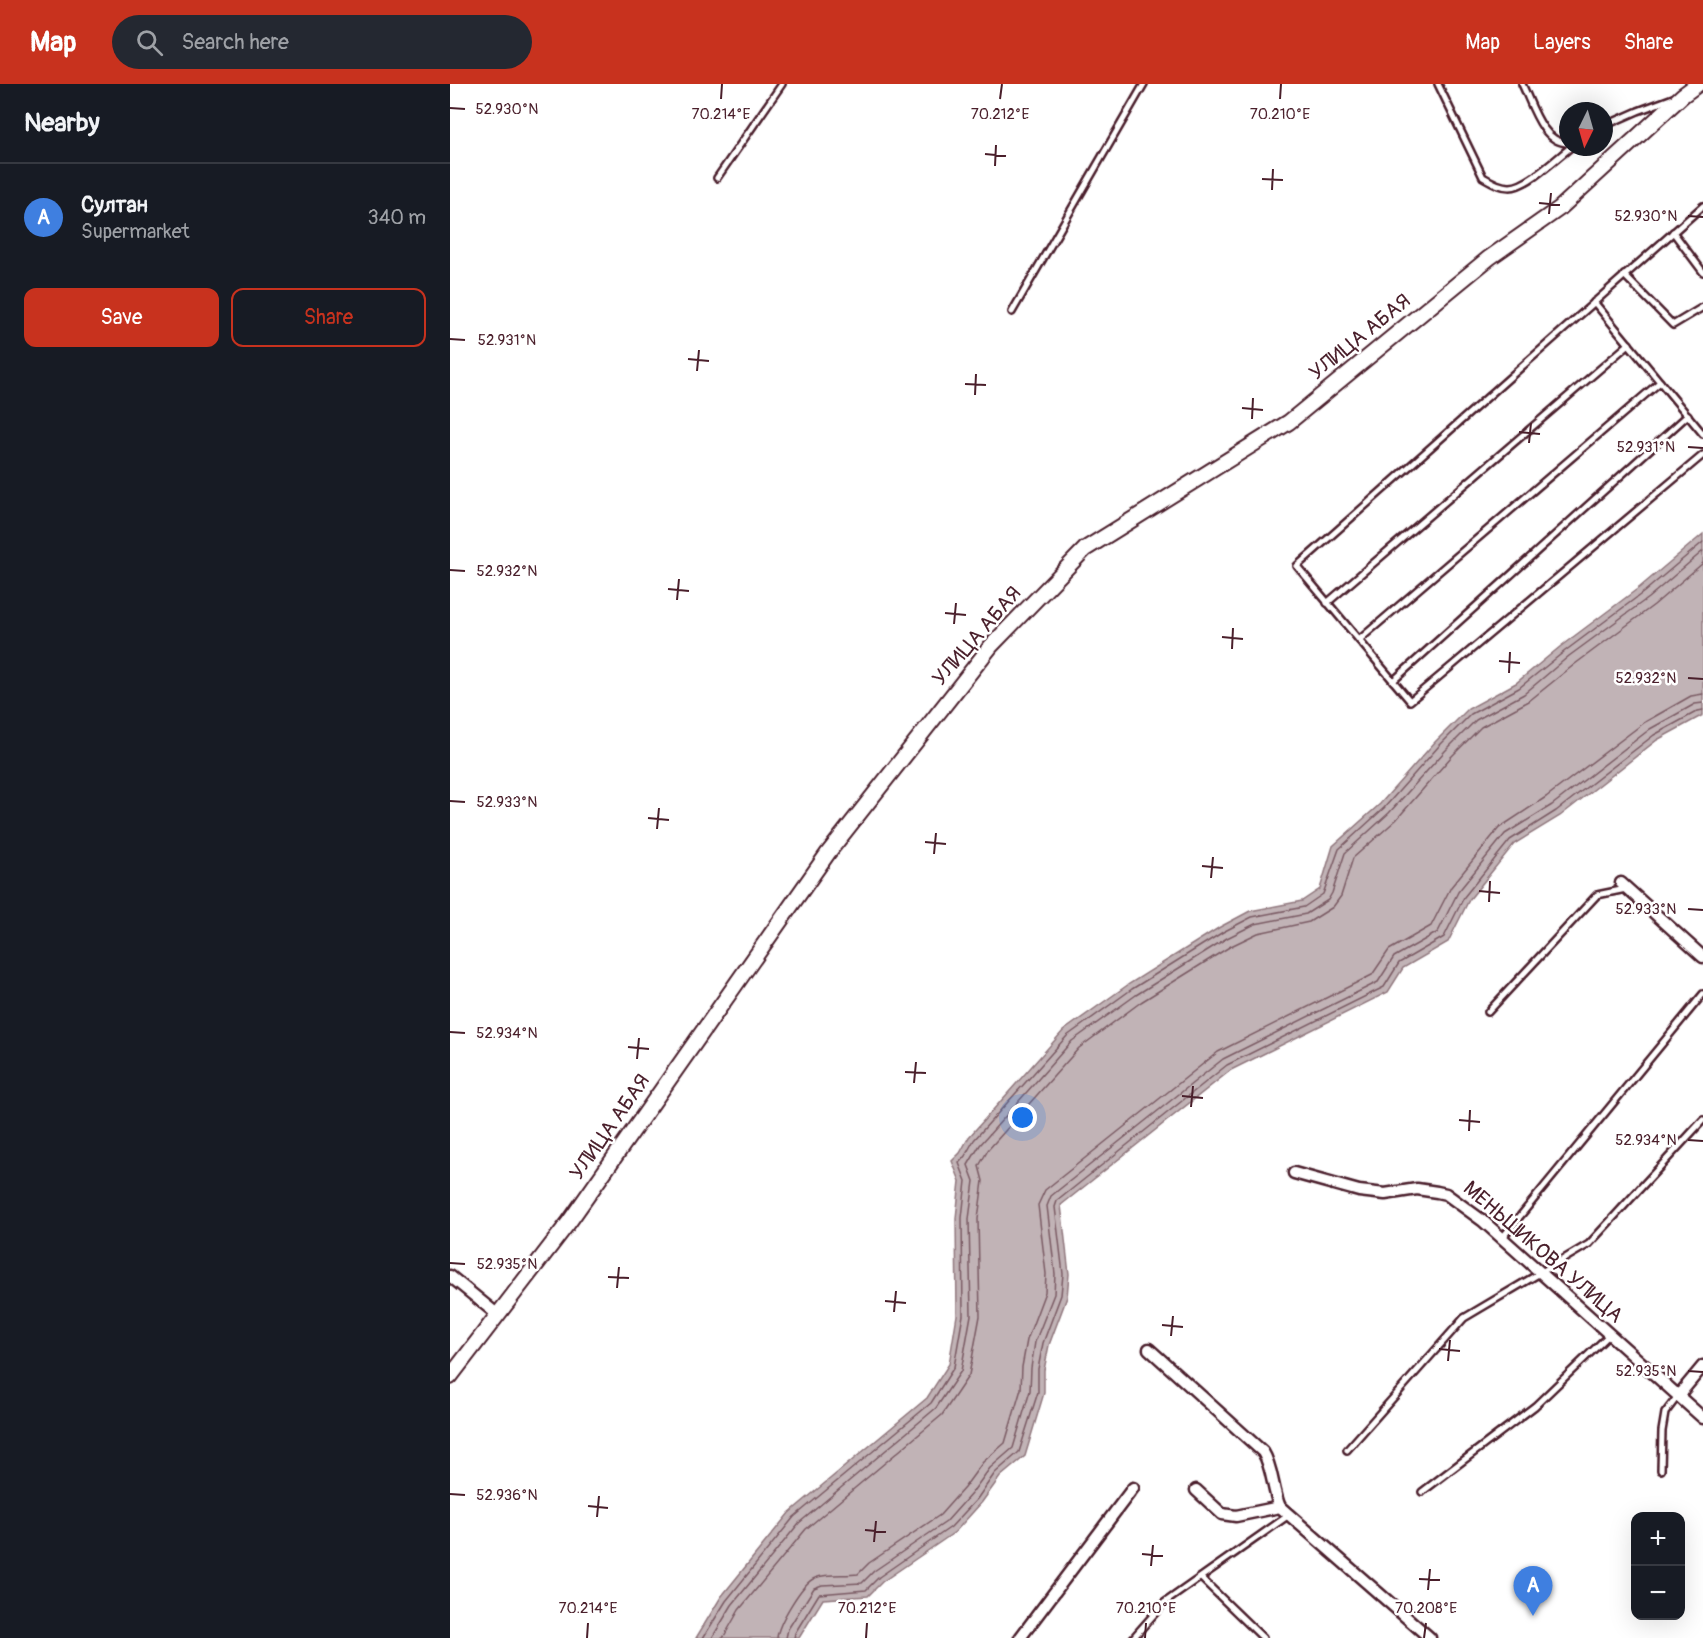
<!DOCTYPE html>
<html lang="en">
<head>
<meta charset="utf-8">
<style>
  :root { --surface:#171b24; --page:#242831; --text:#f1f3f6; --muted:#9ea1a6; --line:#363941; --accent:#c8321e }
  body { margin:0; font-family:Pangolin,sans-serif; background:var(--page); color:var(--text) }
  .controls { position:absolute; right:18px; bottom:18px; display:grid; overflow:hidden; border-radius:12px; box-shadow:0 6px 24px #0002 }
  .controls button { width:54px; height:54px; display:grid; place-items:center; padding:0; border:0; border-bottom:2px solid var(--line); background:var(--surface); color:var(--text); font:30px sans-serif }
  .compass { position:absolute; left:1109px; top:18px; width:54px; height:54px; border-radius:50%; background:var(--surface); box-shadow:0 6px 24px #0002; rotate:185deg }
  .you { position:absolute; left:573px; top:1034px; width:21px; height:21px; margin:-15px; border:4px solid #fff; border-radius:50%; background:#1a73e8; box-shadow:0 0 0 9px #1a73e833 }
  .badge { display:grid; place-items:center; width:39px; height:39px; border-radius:50%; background:var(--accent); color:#fff; font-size:20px; font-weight:700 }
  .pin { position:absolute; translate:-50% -50px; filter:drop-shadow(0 2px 3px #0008) }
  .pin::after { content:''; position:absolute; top:32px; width:21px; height:18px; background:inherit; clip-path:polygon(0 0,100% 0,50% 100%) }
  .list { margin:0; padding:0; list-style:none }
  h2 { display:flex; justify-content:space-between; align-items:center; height:78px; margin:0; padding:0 24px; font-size:26px }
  h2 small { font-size:20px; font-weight:400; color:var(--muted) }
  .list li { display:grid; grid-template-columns:39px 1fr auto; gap:18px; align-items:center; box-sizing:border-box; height:108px; padding:0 24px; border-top:2px solid var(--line) }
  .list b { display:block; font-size:22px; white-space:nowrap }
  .list p { margin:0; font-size:20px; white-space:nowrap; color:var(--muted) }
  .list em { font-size:20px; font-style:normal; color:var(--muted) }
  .actions { display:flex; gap:12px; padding:18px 24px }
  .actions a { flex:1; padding:14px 0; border:2px solid var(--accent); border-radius:12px; text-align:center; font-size:21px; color:var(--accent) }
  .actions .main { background:var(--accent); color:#fff }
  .icon { flex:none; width:33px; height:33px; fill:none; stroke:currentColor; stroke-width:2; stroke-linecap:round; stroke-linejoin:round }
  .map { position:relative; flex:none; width:1253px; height:1554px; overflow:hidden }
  header { display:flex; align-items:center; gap:36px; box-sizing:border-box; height:84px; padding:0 30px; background:var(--accent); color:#fff }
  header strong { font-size:28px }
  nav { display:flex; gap:33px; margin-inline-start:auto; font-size:21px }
  .search { width:420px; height:54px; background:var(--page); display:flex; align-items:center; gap:15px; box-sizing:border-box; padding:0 21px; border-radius:33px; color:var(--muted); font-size:22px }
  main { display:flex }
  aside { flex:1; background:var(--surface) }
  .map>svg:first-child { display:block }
  .water { fill:#c1b3b6; stroke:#91787e; stroke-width:1.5 }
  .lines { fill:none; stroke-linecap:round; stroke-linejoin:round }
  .shore { stroke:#7a5a63; stroke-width:1.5 }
  .service-casing { stroke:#4a1f2b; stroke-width:10 }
  .minor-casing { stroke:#4a1f2b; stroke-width:15 }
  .tertiary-casing { stroke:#4a1f2b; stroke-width:18 }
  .service { stroke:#fff; stroke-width:5 }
  .minor { stroke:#fff; stroke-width:10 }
  .tertiary { stroke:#fff; stroke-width:14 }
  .ticks { fill:none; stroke:#4a1f2b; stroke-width:2 }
  .labels { text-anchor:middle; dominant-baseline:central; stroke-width:5; stroke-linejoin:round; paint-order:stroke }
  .street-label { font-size:21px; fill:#4a1f2b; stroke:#fff }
  .ticks-label { font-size:15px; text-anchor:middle; fill:#4a1f2b; stroke:#fff; stroke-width:5; stroke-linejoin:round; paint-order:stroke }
</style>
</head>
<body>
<header>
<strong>Map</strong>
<div class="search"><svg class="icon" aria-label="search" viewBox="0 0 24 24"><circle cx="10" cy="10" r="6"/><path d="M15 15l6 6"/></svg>Search here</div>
<nav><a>Map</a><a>Layers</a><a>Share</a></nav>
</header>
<main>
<aside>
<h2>Nearby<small></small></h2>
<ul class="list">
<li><span class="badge" style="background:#3f7fe0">A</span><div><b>Султан</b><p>Supermarket</p></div><em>340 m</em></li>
</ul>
<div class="actions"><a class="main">Save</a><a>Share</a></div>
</aside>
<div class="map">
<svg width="1253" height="1554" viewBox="0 0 1253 1554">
  <rect width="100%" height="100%" fill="#fff"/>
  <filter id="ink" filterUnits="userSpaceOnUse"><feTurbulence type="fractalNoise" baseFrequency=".0167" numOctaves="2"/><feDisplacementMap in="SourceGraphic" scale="12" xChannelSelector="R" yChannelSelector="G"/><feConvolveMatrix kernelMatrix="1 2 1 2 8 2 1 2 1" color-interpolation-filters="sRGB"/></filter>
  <g filter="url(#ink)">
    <!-- water -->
    <path class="water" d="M 1253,450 L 1253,631 L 1207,656 L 1110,732 L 1064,760 L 1019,816 L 998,858 L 953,884 L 938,908 L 781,986 L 611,1121 L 619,1190 L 617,1213 L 599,1261 L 594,1286 L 594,1309 L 575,1372 L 550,1393 L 532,1418 L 505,1448 L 432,1498 L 418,1512 L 373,1515 L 349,1554 L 246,1554 L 271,1513 L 339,1429 L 477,1314 L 499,1280 L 507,1231 L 506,1134 L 510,1097 L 502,1077 L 510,1069 L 519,1053 L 613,947 L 679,900 L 770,843 L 800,827 L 852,817 L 870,805 L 883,762 L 930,720 L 985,658 L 1018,625 L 1066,599 L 1111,562 L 1190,503 Z"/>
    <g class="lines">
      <!-- shore -->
      <g class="shore">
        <path d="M 253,1554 L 276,1517 L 344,1433 L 481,1319 L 504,1283 L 513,1231 L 512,1134 L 516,1097 L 509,1079 L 515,1072 L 524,1056 L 617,952 L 682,905 L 773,848 L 802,833 L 854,823 L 873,810 L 889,765 L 934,724 L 989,662 L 1021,630 L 1069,604 L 1115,567 L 1194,508 L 1253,458"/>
        <path d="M 262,1554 L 282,1521 L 349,1439 L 486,1324 L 511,1287 L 521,1231 L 519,1135 L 524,1097 L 518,1081 L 530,1061 L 622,957 L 686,911 L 777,854 L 805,840 L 856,830 L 878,816 L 882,809 L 895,769 L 939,729 L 995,667 L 1026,636 L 1074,610 L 1119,572 L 1198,514 L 1253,467"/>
        <path d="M 273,1554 L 289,1526 L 356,1445 L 492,1331 L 519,1291 L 530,1232 L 528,1135 L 533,1097 L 529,1082 L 538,1066 L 629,964 L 691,918 L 781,862 L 808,849 L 859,838 L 883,823 L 891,812 L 903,774 L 946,736 L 1001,673 L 1031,643 L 1079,617 L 1125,580 L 1204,521 L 1253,479"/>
        <path d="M 327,1554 C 328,1540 352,1499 365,1494 C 378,1489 395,1492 408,1490 L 419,1479 L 490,1431 L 514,1404 L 533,1378 L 555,1359 L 571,1305 L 572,1283 L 577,1256 L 595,1208 L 596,1190 L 588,1121 L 595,1106 L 768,968 L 922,891 L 939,866 L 981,842 L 1001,803 L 1049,744 L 1096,713 L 1195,638 L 1241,612 L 1253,610"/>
        <path d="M 336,1554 L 338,1545 L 364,1504 L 372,1501 L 412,1499 L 424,1487 L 496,1438 L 521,1410 L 540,1384 L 563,1364 L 580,1307 L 581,1284 L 585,1258 L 604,1210 L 605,1190 L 597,1122 L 601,1112 L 773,975 L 928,898 L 944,873 L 988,848 L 1008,808 L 1055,750 L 1102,721 L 1200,645 L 1245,620 L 1253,619"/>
        <path d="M 344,1554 L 345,1549 L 369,1510 L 416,1506 L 429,1493 L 501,1443 L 527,1415 L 545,1389 L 569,1368 L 588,1308 L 588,1285 L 593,1259 L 611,1211 L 613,1190 L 605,1123 L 607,1117 L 777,981 L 934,903 L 949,879 L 994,853 L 1014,813 L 1060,756 L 1106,727 L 1204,651 L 1248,627 L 1253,626"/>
      </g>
      <defs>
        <g id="service">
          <path d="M 988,0 L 1033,93 C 1042,98 1050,103 1060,103 C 1077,103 1107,74 1121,63"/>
          <path d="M 1072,0 C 1082,20 1092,59 1118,59"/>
          <path d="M 1154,42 L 1188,27 L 1223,14"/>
          <path d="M 267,94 L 332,0"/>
          <path d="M 1253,122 L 847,482 L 960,617 L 1253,371"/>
          <path d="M 1223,148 L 1253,188"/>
          <path d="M 1174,191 L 1223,241 L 1253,223"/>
          <path d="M 1144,218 L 1253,350"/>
          <path d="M 562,228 L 694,0"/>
          <path d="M 877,519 L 1179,260"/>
          <path d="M 909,556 L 1210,298"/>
          <path d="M 943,597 L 1238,331"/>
          <path d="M 1038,928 L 1147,811 L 1176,805"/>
          <path d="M 1052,1154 L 1253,910"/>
          <path d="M 897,1366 L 1014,1234 L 1139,1160 L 1253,1036"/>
          <path d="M 1211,1386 L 1212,1347 L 1215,1329 L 1228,1312"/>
          <path d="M 972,1408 L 1085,1322 L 1159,1251"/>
          <path d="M 751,1494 L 813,1554"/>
          <path d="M 683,1554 L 714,1519 L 839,1431"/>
        </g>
        <g id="minor">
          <path d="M 1171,799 L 1253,873"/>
          <path d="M 844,1089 L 909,1107 L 935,1110 L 967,1105 L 987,1108 L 996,1110 L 1033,1137 L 1253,1334"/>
          <path d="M 0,1192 L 48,1231"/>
          <path d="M 699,1265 L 813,1368 C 823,1384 822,1405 830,1423 L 980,1554"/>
          <path d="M 1228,1312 L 1253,1282"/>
          <path d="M 746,1406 L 772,1430 L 786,1432 L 830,1423"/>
          <path d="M 570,1554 L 683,1404"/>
        </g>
        <path id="tertiary" d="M 0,1293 L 119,1138 L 378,769 L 541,562 L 635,465 L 839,338 L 1039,174 L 1110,124 L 1233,11 L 1248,0"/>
      </defs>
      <!-- service casing -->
      <use href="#service" class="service-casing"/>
      <!-- minor casing -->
      <use href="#minor" class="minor-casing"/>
      <!-- tertiary casing -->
      <use href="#tertiary" class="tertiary-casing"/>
      <!-- service -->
      <use href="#service" class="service"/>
      <!-- minor -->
      <use href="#minor" class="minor"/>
      <!-- tertiary -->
      <use href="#tertiary" class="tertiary"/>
    </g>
  </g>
  <!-- ticks -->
  <path class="ticks" d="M 271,15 L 272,0M 550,15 L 552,0M 830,15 L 831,0M 0,24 L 15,25M 535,70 L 556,72M 545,82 L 546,61M 812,95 L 833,96M 822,106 L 823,85M 1089,119 L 1110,121M 1099,130 L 1101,109M 1238,132 L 1253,133M 0,255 L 15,256M 238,275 L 259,277M 247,287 L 249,266M 515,300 L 536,301M 525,311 L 526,290M 792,324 L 813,326M 802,335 L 803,314M 1069,348 L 1090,350M 1079,359 L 1081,339M 1238,363 L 1253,364M 0,486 L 15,487M 218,505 L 239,507M 227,516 L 229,495M 495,529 L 516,531M 504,540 L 506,519M 772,553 L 793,555M 782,565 L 783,544M 1049,577 L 1070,579M 1059,589 L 1060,568M 1238,594 L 1253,595M 0,717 L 15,718M 198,734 L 219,736M 207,745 L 209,724M 475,758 L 496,760M 484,770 L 486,749M 752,782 L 773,784M 761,794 L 763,773M 1029,807 L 1050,809M 1039,818 L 1040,797M 1238,825 L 1253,826M 0,948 L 15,949M 178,963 L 199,965M 187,975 L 189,954M 455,988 L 476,989M 464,999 L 466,978M 732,1012 L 753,1014M 741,1023 L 743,1002M 1009,1036 L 1030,1038M 1019,1047 L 1020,1026M 1238,1056 L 1253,1057M 0,1179 L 15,1180M 158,1193 L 179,1194M 167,1204 L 169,1183M 435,1217 L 456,1219M 444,1228 L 446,1207M 712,1241 L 733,1243M 721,1252 L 723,1232M 989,1265 L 1010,1267M 998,1277 L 1000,1256M 1238,1287 L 1253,1288M 0,1410 L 15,1411M 138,1422 L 158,1424M 147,1433 L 149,1412M 415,1446 L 436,1448M 424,1458 L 426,1437M 692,1470 L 713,1472M 701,1482 L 703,1461M 969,1495 L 990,1496M 978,1506 L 980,1485M 137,1554 L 138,1539M 416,1554 L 417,1539M 695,1554 L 696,1539M 974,1554 L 976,1539"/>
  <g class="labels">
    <!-- street labels -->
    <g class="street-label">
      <text transform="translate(910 253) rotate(-39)">УЛИЦА АБАЯ</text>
      <text transform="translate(527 552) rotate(-49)">УЛИЦА АБАЯ</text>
      <text transform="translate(160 1043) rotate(-55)">УЛИЦА АБАЯ</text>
      <text transform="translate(1093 1168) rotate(41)">МЕНЬШИКОВА УЛИЦА</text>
    </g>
  </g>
  <g class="ticks-label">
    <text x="57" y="30">52.930°N</text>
    <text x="271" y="35">70.214°E</text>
    <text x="550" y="35">70.212°E</text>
    <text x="830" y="35">70.210°E</text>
    <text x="1196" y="137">52.930°N</text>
    <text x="57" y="261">52.931°N</text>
    <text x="1196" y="368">52.931°N</text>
    <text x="57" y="492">52.932°N</text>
    <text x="1196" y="599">52.932°N</text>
    <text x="57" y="723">52.933°N</text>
    <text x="1196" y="830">52.933°N</text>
    <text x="57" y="954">52.934°N</text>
    <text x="1196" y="1061">52.934°N</text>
    <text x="57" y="1185">52.935°N</text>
    <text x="1196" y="1292">52.935°N</text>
    <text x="57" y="1416">52.936°N</text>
    <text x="138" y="1529">70.214°E</text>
    <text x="417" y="1529">70.212°E</text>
    <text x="696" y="1529">70.210°E</text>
    <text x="976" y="1529">70.208°E</text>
  </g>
</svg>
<div class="controls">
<button>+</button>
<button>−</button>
</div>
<svg class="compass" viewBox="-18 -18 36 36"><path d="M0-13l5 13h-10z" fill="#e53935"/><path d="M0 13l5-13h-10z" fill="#9ea1a6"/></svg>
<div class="you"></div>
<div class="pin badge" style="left:1083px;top:1532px;background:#3f7fe0">A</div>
</div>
</main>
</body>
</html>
